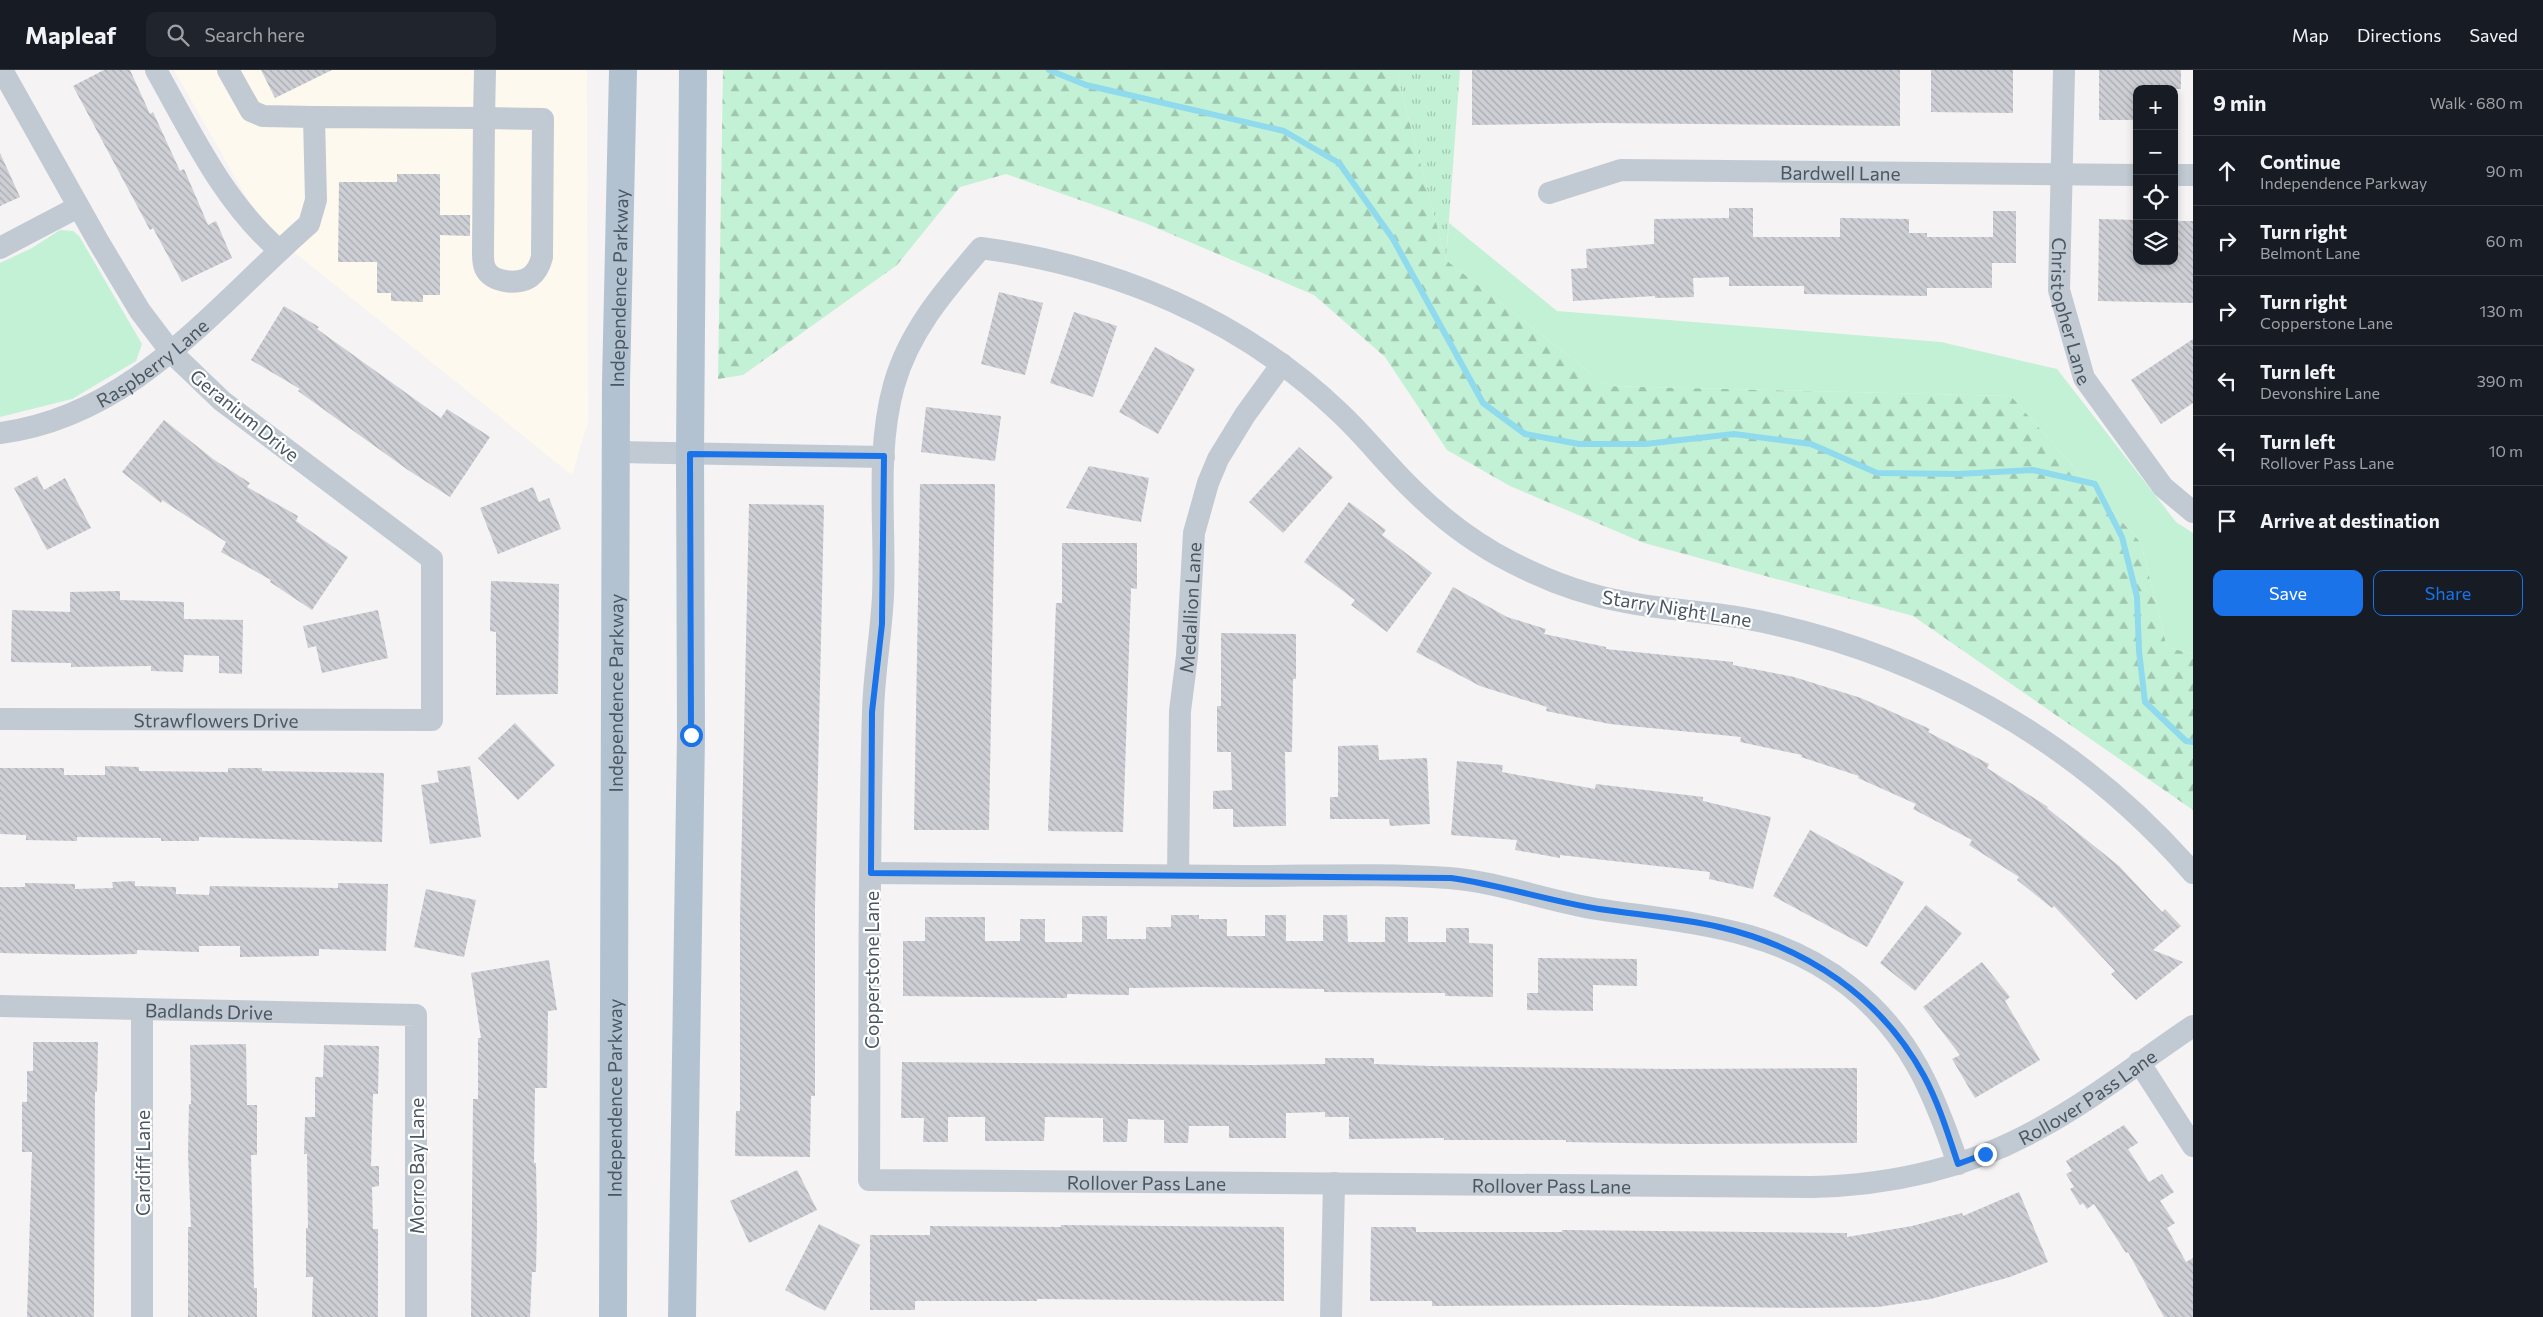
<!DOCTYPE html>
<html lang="en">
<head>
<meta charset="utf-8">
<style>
  :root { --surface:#171b24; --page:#20242c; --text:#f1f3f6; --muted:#9ea1a6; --line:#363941; --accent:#1a73e8 }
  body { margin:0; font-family:Commissioner,sans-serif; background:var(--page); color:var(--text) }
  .controls { position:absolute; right:15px; top:15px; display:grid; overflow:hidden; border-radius:10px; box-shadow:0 2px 8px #0003 }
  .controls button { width:45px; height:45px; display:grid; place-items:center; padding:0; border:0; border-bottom:1px solid var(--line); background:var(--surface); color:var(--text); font:25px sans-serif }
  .stop { position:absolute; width:15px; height:15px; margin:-11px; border:4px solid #1a73e8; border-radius:50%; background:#fff }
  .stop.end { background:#1a73e8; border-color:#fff; box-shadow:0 1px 5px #0008 }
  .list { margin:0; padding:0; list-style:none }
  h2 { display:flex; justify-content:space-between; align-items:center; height:65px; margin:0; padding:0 20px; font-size:21px }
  h2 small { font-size:16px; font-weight:400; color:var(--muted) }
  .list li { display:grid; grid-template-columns:32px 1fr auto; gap:15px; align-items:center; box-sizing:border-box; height:70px; padding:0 20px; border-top:1px solid var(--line) }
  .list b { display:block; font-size:19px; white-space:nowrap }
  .list p { margin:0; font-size:16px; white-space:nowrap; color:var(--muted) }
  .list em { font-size:16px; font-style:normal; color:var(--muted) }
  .actions { display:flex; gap:10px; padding:15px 20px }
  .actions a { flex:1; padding:11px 0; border:1px solid var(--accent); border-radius:10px; text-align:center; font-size:18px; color:var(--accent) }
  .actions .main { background:var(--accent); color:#fff }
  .icon { flex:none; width:28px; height:28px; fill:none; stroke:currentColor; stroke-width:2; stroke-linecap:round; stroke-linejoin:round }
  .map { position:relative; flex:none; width:2193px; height:1247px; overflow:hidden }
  header { display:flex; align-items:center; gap:30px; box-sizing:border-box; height:70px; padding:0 25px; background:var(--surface); border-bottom:1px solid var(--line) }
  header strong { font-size:24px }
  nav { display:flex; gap:28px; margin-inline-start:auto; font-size:18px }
  .search { width:350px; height:45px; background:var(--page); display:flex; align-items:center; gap:12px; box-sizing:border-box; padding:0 18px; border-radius:10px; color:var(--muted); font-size:19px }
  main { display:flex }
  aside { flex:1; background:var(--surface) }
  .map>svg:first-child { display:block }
  .commercial { fill:#fdf9ef }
  .grass { fill:url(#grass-tufts) }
  .forest { fill:url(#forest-firs) }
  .park { fill:#c3f1d5 }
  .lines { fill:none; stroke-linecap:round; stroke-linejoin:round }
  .stream { stroke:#90daee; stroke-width:6 }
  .building { fill:url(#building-back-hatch) }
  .minor { stroke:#c1cad2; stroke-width:22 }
  .major { stroke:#b3c2d1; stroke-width:28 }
  .route { stroke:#1a73e8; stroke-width:6 }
  .labels { text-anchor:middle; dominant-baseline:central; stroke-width:4.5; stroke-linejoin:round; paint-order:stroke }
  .street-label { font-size:19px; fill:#4a5661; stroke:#fff }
</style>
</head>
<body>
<header>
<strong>Mapleaf</strong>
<div class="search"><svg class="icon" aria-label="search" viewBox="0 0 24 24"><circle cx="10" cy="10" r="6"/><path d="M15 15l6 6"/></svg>Search here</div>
<nav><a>Map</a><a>Directions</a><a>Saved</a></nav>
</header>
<main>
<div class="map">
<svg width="2193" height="1247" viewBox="0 0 2193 1247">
  <defs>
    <pattern id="grass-tufts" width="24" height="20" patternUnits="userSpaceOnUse" patternTransform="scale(1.25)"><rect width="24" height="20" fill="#c3f1d5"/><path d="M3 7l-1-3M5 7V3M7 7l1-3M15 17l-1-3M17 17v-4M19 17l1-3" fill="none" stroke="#a0c6b0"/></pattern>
    <pattern id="forest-firs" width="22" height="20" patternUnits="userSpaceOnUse" patternTransform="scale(1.25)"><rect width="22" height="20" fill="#c3f1d5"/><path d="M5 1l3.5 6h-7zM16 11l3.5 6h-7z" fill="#a0c6b0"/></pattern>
    <pattern id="building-back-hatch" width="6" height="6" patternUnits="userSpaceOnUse" patternTransform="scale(1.25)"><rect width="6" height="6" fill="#cdcfd5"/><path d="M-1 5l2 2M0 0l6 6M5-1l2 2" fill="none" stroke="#a8abb0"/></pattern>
  </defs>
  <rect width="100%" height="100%" fill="#f5f3f3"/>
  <!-- commercial -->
  <path class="commercial" d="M 174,0 L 587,0 L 588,352 L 572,405 L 264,158 Z"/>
  <!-- grass -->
  <path class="grass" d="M 1400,0 L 1460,0 L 1446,190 L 1398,9 Z"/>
  <!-- forest -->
  <path class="forest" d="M 723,0 L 1400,0 L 1398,9 L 1446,190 L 1607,316 L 2011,326 L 2141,473 L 2167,577 L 2193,584 L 2193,740 L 1913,546 L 1644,473 L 1510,416 L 1447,380 L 1385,287 L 1314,225 L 1145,153 L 1006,104 L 960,117 L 897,195 L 743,305 L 718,309 Z"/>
  <!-- park -->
  <g class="park">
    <path d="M 1449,153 L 1557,241 L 1941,272 L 2057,299 L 2176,452 L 2193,463 L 2193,584 L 2167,577 L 2141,473 L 2011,326 L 1607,316 L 1446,190 Z"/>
    <path d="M 60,160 L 73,161 L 79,166 L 142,274 L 136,291 L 72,329 L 0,347 L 0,193 L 32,178 Z"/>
  </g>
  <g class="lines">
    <!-- stream -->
    <path class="stream" d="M 1049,0 L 1086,15 L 1284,61 L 1339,93 L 1393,169 L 1483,333 L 1525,364 L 1579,374 L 1645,374 L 1734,364 L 1811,374 L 1877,403 L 1958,404 L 2033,400 L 2095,414 L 2122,467 L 2137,527 L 2139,581 L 2145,632 L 2186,671 L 2193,672"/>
  </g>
  <!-- building -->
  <g class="building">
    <path d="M 104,0 L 130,0 L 150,44 L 153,42 L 180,101 L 184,99 L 208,155 L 216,151 L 232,188 L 182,212 L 153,158 L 150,160 L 73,16 Z"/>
    <path d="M 261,0 L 332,0 L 275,28 Z"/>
    <path d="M 1472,0 L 1900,0 L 1900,56 L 1603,53 L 1472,55 Z"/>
    <path d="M 1931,0 L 2013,0 L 2013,43 L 1931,42 Z"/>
    <path d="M 2099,0 L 2181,0 L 2181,19 L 2137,19 L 2137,50 L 2099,50 Z"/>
    <path d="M 0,83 L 20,127 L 0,136 Z"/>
    <path d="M 397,104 L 440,104 L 440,145 L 470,145 L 470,166 L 440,165 L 440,225 L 423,225 L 423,232 L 391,231 L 391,223 L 377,223 L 377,192 L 338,192 L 339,112 L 397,112 Z"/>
    <path d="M 1729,138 L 1753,138 L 1753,167 L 1840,167 L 1840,148 L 1909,149 L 1909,163 L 1927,163 L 1927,167 L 1993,167 L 1993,141 L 2016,141 L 2016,193 L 1992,193 L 1992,218 L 1927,218 L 1927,226 L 1804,224 L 1804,216 L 1729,216 L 1729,207 L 1693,208 L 1694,227 L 1655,228 L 1655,226 L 1573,231 L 1571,199 L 1587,198 L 1586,179 L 1654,174 L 1654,149 L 1729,148 Z"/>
    <path d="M 2099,149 L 2137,150 L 2137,191 L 2174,191 L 2174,151 L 2193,151 L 2193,233 L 2098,231 Z"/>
    <path d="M 999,222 L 1043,233 L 1025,305 L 981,294 Z"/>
    <path d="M 284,236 L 319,257 L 317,259 L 441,348 L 447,339 L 490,367 L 450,427 L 408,400 L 298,321 L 300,319 L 251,290 Z"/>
    <path d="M 1074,242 L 1117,256 L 1093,327 L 1050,313 Z"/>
    <path d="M 2193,269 L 2193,333 L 2161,354 L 2131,310 Z"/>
    <path d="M 1155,277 L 1195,299 L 1158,364 L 1119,342 Z"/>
    <path d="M 926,337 L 1001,346 L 995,391 L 921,382 Z"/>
    <path d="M 164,350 L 213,389 L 250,413 L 247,417 L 298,446 L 296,451 L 348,487 L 312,540 L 270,512 L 271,510 L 221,482 L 226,472 L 162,430 L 161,433 L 122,402 Z"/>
    <path d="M 1299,377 L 1333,407 L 1283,463 L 1249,432 Z"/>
    <path d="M 1089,396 L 1149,408 L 1141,452 L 1066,438 Z"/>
    <path d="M 37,406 L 44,420 L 65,408 L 91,458 L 47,480 L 14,418 Z"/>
    <path d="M 920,414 L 995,414 L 989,760 L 914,760 Z"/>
    <path d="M 533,417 L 539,432 L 549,428 L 561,459 L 498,484 L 480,438 Z"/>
    <path d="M 1349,432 L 1386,460 L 1382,465 L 1432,503 L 1387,562 L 1351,535 L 1355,530 L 1304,492 Z"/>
    <path d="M 749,434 L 824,435 L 815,837 L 815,1026 L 811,1026 L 810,1087 L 735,1086 L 736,1041 L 740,1041 L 740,850 Z"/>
    <path d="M 1062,473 L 1137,473 L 1137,519 L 1131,518 L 1123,762 L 1048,761 L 1056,533 L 1062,533 Z"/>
    <path d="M 491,511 L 559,514 L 558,624 L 496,625 L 496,562 L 490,561 Z"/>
    <path d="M 1453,517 L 1507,547 L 1546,559 L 1544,564 L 1606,577 L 1606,579 L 1733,592 L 1733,595 L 1794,607 L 1861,628 L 1930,659 L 1928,662 L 1989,694 L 1987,698 L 2048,737 L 2047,738 L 2119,796 L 2162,842 L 2165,839 L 2181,856 L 2153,880 L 2183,892 L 2136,930 L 2111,904 L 2115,901 L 2054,836 L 2052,838 L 2017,810 L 2019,807 L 1969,775 L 1972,770 L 1913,739 L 1916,734 L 1858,708 L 1859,706 L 1801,687 L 1802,685 L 1740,672 L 1741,667 L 1610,654 L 1546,641 L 1547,637 L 1480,616 L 1416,582 Z"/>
    <path d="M 120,521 L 120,530 L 184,532 L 184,549 L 243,550 L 242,604 L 219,603 L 219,586 L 184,585 L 183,602 L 151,601 L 151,596 L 71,597 L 71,593 L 11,592 L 12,540 L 70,542 L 70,522 Z"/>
    <path d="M 378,540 L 388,588 L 322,603 L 316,576 L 308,578 L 303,556 Z"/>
    <path d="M 1221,563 L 1296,564 L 1296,609 L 1293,609 L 1292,682 L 1285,682 L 1286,756 L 1233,757 L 1233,739 L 1213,739 L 1213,721 L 1232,720 L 1231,682 L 1217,682 L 1217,636 L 1221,636 Z"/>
    <path d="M 515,653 L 555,695 L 518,730 L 478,688 Z"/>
    <path d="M 1378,675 L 1379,690 L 1427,688 L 1430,754 L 1390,756 L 1389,749 L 1330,749 L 1330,727 L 1338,727 L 1338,676 Z"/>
    <path d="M 1457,691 L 1503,695 L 1502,702 L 1595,719 L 1596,714 L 1703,727 L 1703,731 L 1771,747 L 1753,819 L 1709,809 L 1710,802 L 1560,785 L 1560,788 L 1515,780 L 1517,770 L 1451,765 Z"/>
    <path d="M 105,696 L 139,697 L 139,701 L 228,702 L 228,698 L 262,698 L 262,701 L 384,703 L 382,772 L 199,767 L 199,771 L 161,771 L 161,768 L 77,767 L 77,771 L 26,770 L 26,765 L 0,764 L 0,698 L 64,698 L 64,705 L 105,705 Z"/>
    <path d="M 470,696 L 481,767 L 430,774 L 421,715 L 439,712 L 437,701 Z"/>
    <path d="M 1810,760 L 1904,812 L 1867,877 L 1773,826 Z"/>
    <path d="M 135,811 L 135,816 L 176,817 L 176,824 L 209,825 L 210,816 L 338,818 L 338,813 L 388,814 L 386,881 L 319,879 L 319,886 L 240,887 L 240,876 L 199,876 L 199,882 L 137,880 L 137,884 L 88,885 L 0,883 L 0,817 L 25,817 L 25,813 L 75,814 L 75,819 L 113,818 L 112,812 Z"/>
    <path d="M 426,819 L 476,830 L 464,887 L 414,877 Z"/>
    <path d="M 1926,835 L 1962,863 L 1915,921 L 1880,893 Z"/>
    <path d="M 1171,845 L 1199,845 L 1199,849 L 1227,849 L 1227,866 L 1265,866 L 1265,845 L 1286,845 L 1286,871 L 1323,871 L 1323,845 L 1347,845 L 1348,872 L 1385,872 L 1385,847 L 1408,847 L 1408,872 L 1446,872 L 1446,858 L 1469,858 L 1469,873 L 1493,874 L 1493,927 L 1445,926 L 1445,923 L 1324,922 L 1324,919 L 1204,917 L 1129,918 L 1129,925 L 1067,924 L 1067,928 L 903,926 L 903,871 L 925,871 L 925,847 L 985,847 L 985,871 L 1020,871 L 1020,849 L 1045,849 L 1045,872 L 1082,872 L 1082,846 L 1107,846 L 1107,869 L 1146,869 L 1146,857 L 1171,857 Z"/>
    <path d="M 1538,888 L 1637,889 L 1637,916 L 1593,915 L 1593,941 L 1527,940 L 1527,923 L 1538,923 Z"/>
    <path d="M 549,890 L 557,940 L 548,941 L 547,1018 L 535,1018 L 534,1093 L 536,1093 L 537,1153 L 536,1202 L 532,1202 L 530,1247 L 471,1247 L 473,1029 L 478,1029 L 478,968 L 481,968 L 471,903 Z"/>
    <path d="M 1982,892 L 2010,927 L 2005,931 L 2040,990 L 1975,1028 L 1952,989 L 1960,985 L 1923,937 Z"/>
    <path d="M 33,972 L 98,972 L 97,1022 L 95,1022 L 94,1247 L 27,1247 L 32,1082 L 22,1082 L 22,1032 L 27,1032 L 27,1001 L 33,1001 Z"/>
    <path d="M 246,974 L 247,1035 L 257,1035 L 257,1085 L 251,1085 L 254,1218 L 257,1218 L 257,1247 L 188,1247 L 188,1157 L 191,1157 L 188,1084 L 189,1034 L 191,1034 L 190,975 Z"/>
    <path d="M 324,975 L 379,976 L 378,1024 L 373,1024 L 371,1096 L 379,1096 L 379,1116 L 372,1117 L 373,1159 L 378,1159 L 378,1247 L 312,1247 L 313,1207 L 306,1207 L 306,1158 L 308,1158 L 307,1084 L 304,1084 L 305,1047 L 315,1047 L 315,1007 L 323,1007 Z"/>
    <path d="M 1325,988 L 1374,988 L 1374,994 L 1431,996 L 1671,999 L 1857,998 L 1857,1073 L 1687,1074 L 1566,1072 L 1566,1070 L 1444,1070 L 1444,1068 L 1349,1069 L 1349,1047 L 1325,1047 L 1325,1042 L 1286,1043 L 1286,1068 L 1229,1068 L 1229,1056 L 1189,1056 L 1188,1073 L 1164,1073 L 1164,1050 L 1128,1049 L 1127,1072 L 1103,1072 L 1103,1048 L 1045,1047 L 1044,1071 L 985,1071 L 985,1047 L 948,1047 L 948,1072 L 923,1072 L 924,1048 L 901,1048 L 902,992 L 1253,995 L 1325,994 Z"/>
    <path d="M 2124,1055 L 2138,1073 L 2128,1079 L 2149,1112 L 2162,1104 L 2174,1122 L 2160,1131 L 2175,1153 L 2167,1158 L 2186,1192 L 2193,1188 L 2193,1247 L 2164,1247 L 2128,1182 L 2126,1183 L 2094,1134 L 2087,1139 L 2083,1133 L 2080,1135 L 2070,1119 L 2074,1117 L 2066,1104 L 2072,1101 L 2066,1091 Z"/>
    <path d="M 797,1100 L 817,1140 L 749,1173 L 730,1131 Z"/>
    <path d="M 2019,1122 L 2048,1192 L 2010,1207 L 1931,1229 L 1878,1237 L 1802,1238 L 1622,1235 L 1432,1236 L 1432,1231 L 1370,1231 L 1371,1157 L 1416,1157 L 1416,1162 L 1562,1162 L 1562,1160 L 1847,1163 L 1847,1167 L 1912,1156 L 1962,1143 L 1963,1146 Z"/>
    <path d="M 819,1154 L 860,1175 L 825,1241 L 785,1220 Z"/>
    <path d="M 1061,1155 L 1284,1157 L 1284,1231 L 1037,1229 L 1037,1231 L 915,1231 L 915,1240 L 870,1240 L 870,1165 L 930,1165 L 930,1156 L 1061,1157 Z"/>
  </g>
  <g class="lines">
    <!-- minor -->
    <g class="minor">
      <path d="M 156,0 C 192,64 223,131 279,180"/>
      <path d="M 228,0 L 251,41 L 263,46 L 314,47"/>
      <path id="s1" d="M 2064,0 L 2059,220 L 2084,308 L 2163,417 L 2193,442"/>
      <path d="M 484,48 L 543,49 L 542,187 C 540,195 537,202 530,207 C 519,215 491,213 485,198 C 483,194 483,187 483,183 Z"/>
      <path d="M 2174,105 L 2193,105"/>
      <path id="s2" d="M 1549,123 L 1621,100 L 2137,105"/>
      <path d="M 0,178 L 78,137"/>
      <path id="s3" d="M 0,363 C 133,346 214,237 309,154 L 316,130 L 314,47 L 484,48 L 485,0"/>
      <path d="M 616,382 L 884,387"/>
      <path id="s4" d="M 0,649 L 432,650 L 432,489 L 222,331 L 171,282 L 140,241 L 98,171 L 2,0"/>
      <path d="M 871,803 C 997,804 1123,805 1248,806 C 1315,806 1382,803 1449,808 C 1499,812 1547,831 1597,839 C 1687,853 1775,857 1849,916 C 1910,964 1934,1023 1958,1094"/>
      <path id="s5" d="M 2193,803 C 2077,669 1917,580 1743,548 C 1704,541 1664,540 1625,532 C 1586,525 1548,511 1513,493 C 1475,474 1441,448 1411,418 C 1386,394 1365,366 1339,342 C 1240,248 1115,196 981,178 C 945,220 909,261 894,315 C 875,383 886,457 883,526 C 881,565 874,603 873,642 C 868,798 870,954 869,1110 L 1812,1117 C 1892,1115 1968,1098 2038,1059 C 2092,1030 2142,990 2193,956"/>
      <path id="s6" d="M 1178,805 L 1180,641 L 1187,586 L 1194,463 L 1208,413 L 1218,389 L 1245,345 L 1282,294"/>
      <path id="s7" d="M 0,936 L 416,945 L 416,1247"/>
      <path d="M 142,939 L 142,1247"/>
      <path d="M 2139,992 L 2193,1076"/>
      <path d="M 1331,1247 L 1334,1113"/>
    </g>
    <!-- major -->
    <g class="major">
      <path id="s8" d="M 613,1247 L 616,313 L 623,0"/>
      <path d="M 682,1247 L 691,665 L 690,383 L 693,0"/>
    </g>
  </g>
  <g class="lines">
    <!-- route -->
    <path class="route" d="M 691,665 L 690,384 L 884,386 L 882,554 L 872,642 L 871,803 L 1451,808 C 1501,815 1549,831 1599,839 C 1639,845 1680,848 1719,857 C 1806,877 1881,927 1924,1006 C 1939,1034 1948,1064 1958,1094 L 1985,1084"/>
  </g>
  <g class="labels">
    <!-- street labels -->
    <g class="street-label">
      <text stroke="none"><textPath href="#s2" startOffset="295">Bardwell Lane</textPath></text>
      <text stroke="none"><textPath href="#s8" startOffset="1029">Independence Parkway</textPath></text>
      <text stroke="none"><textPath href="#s1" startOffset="242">Christopher Lane</textPath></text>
      <text stroke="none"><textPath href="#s3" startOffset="170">Raspberry Lane</textPath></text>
      <text transform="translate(245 345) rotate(39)">Geranium Drive</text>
      <text stroke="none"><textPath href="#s6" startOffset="268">Medallion Lane</textPath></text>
      <text transform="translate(1677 538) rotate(9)">Starry Night Lane</text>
      <text stroke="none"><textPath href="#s8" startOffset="624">Independence Parkway</textPath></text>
      <text stroke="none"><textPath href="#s4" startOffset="216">Strawflowers Drive</textPath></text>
      <text transform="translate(871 900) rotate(-90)">Copperstone Lane</text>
      <text stroke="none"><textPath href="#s7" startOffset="209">Badlands Drive</textPath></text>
      <text stroke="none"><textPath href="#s5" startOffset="3595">Rollover Pass Lane</textPath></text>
      <text stroke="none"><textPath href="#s8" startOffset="219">Independence Parkway</textPath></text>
      <text transform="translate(142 1093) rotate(-90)">Cardiff Lane</text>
      <text transform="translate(416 1096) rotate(-90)">Morro Bay Lane</text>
      <text stroke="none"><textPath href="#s5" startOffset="2635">Rollover Pass Lane</textPath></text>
      <text stroke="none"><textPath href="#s5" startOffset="3040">Rollover Pass Lane</textPath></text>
    </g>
  </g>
</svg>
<div class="controls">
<button>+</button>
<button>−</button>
<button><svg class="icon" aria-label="locate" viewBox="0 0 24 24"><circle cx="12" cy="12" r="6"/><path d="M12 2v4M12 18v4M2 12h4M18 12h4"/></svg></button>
<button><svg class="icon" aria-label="layers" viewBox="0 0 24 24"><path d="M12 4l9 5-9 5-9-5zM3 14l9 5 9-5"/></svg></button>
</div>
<div class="stop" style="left:691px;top:665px"></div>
<div class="stop end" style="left:1985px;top:1084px"></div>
</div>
<aside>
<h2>9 min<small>Walk · 680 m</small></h2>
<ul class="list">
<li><svg class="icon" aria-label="ahead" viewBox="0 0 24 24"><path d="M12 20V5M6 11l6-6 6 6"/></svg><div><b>Continue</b><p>Independence Parkway</p></div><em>90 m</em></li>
<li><svg class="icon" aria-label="right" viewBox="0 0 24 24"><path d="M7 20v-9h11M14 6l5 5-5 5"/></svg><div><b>Turn right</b><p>Belmont Lane</p></div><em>60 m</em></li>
<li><svg class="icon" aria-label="right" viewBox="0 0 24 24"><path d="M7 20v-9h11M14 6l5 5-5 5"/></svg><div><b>Turn right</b><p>Copperstone Lane</p></div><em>130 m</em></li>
<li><svg class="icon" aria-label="left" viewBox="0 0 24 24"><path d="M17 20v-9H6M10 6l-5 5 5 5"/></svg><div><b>Turn left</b><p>Devonshire Lane</p></div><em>390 m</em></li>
<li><svg class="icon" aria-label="left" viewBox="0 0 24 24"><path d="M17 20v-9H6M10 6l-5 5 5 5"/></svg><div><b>Turn left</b><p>Rollover Pass Lane</p></div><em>10 m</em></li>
<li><svg class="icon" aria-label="arrive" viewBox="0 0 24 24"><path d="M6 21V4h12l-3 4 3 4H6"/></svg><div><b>Arrive at destination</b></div></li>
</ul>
<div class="actions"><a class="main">Save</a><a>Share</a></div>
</aside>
</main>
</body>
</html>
